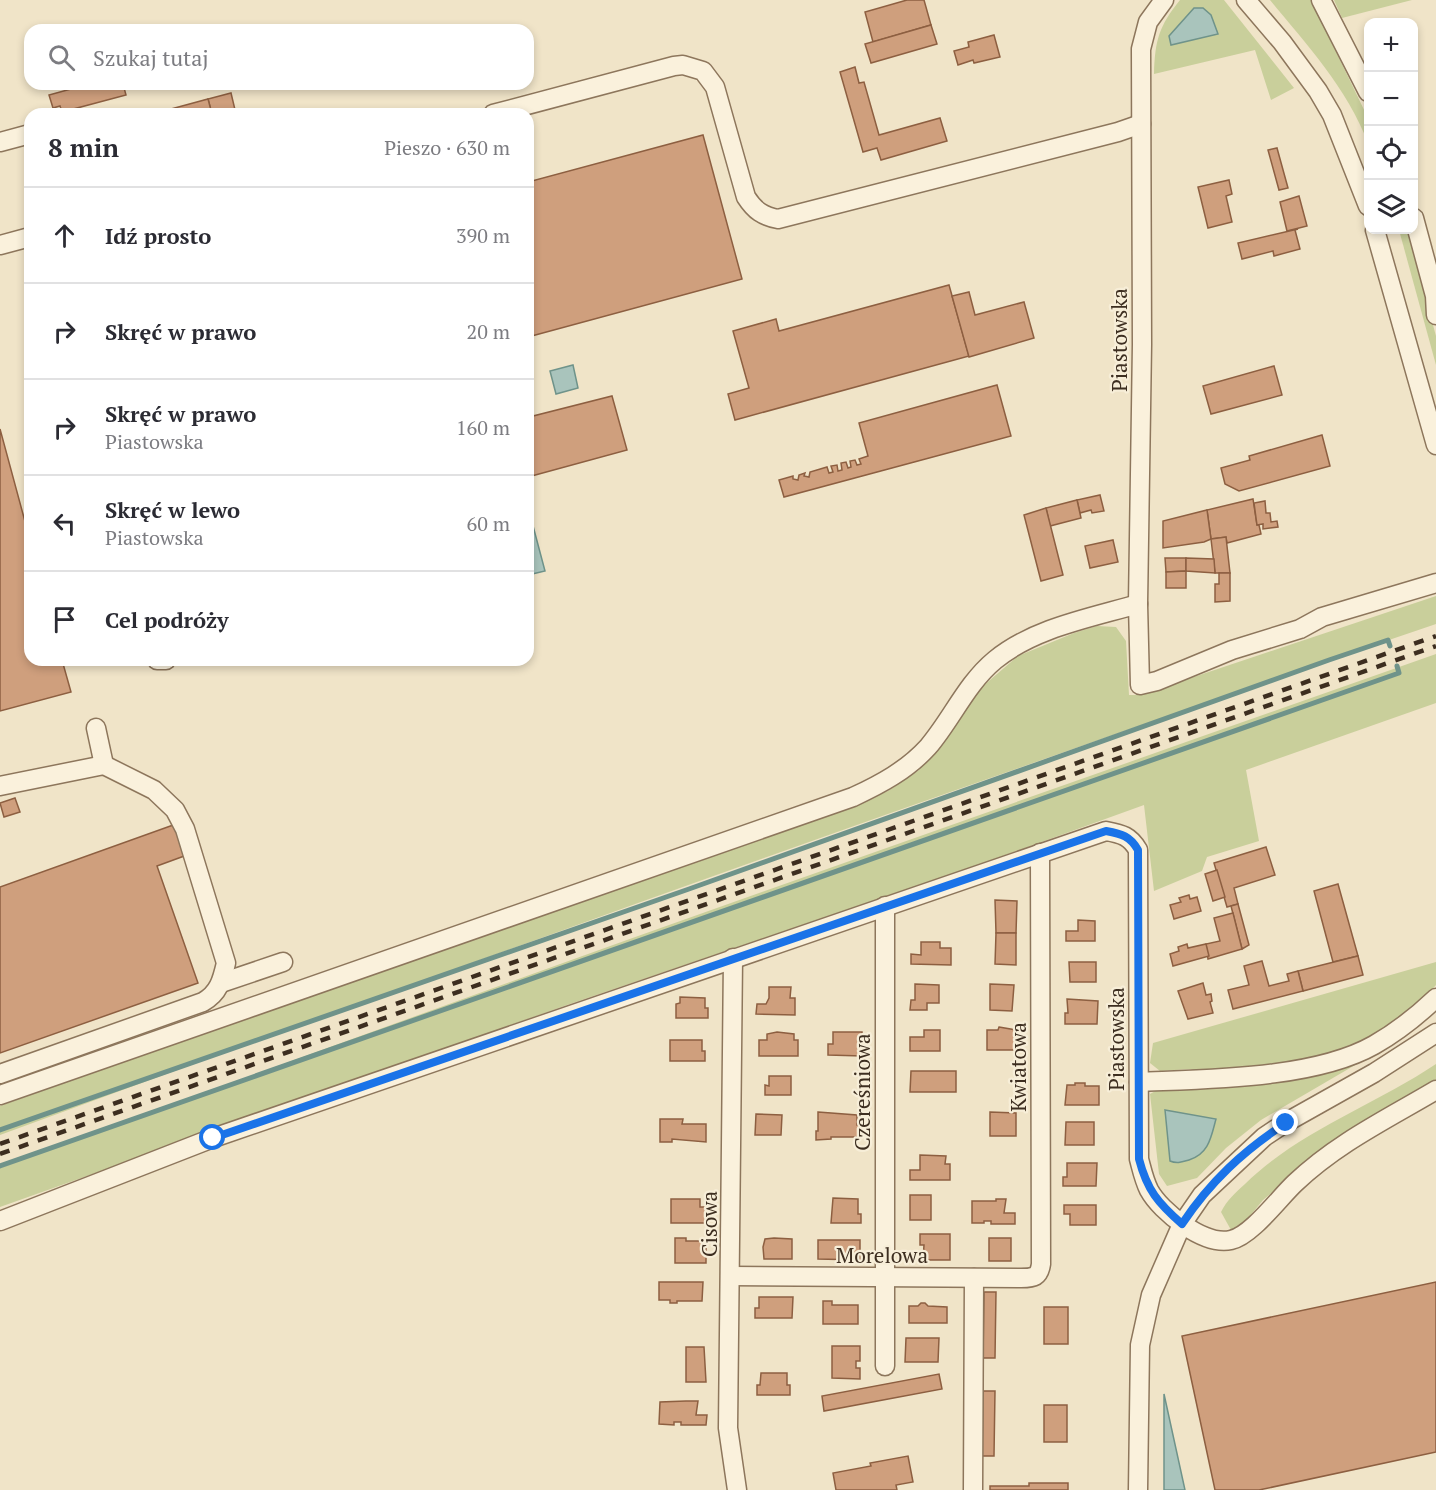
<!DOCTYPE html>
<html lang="pl">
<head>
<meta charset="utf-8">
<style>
  :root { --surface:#fff; --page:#f7f7f7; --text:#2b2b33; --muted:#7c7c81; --line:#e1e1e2 }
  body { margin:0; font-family:"PT Serif",serif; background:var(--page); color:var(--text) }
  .controls { position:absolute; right:18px; top:18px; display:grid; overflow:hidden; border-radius:12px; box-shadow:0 3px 9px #0003 }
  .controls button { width:54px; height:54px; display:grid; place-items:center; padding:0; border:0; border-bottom:2px solid var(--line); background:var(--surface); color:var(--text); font:30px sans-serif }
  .stop { position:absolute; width:18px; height:18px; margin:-14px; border:4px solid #1a73e8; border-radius:50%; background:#fff }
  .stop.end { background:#1a73e8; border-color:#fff; box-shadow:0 2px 6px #0008 }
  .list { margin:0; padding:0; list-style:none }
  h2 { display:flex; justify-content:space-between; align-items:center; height:78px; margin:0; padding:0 24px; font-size:26px }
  h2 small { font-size:20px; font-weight:400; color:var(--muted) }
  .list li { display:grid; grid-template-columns:39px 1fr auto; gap:18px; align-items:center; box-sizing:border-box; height:96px; padding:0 24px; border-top:2px solid var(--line) }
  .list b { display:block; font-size:22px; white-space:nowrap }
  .list p { margin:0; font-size:20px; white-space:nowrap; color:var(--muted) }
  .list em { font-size:20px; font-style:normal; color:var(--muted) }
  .icon { flex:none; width:33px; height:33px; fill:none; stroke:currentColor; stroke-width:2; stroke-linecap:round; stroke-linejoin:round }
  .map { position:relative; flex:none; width:1436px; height:1490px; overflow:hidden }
  .search { position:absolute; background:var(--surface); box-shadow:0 3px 9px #0003; left:24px; top:24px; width:510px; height:66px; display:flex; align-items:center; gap:15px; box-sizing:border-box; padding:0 21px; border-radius:18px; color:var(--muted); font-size:22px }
  .panel { position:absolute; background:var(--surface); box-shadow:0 3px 9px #0003; left:24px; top:108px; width:510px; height:558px; border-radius:18px }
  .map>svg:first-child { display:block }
  .green { fill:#c9cf9b }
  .water { fill:#a9c4bc; stroke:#6f938a; stroke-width:1.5 }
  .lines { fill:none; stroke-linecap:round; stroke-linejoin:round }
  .stream { stroke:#6f938a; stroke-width:5 }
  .building { fill:#cf9f7d; stroke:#8d5f41; stroke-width:1.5 }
  .minor-casing { stroke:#8d765c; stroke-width:21 }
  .minor { stroke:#faf1dc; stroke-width:18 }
  .rail { stroke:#3d2e20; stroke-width:4.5; stroke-dasharray:10 10; stroke-linecap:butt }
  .route { stroke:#1a73e8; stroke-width:8 }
  .labels { text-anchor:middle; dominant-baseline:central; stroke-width:4.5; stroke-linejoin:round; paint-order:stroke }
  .street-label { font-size:21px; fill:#3d2e20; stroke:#f7eed8 }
</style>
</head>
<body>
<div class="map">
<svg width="1436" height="1490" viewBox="0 0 1436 1490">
  <rect width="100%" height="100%" fill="#f0e4c8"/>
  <!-- green -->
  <g class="green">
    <path d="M 1180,0 L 1224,0 L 1294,88 L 1271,100 L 1255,50 L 1154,74 C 1155,40 1159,26 1180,0 Z"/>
    <path d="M 1270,0 L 1311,0 L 1368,118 L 1368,143 C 1347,88 1307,45 1270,0 Z"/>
    <path d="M 1334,0 L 1412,0 L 1342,18 Z"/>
    <path d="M 1399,230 L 1407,230 L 1436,336 L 1436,365 Z"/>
    <path d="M 1436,596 L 1436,624 C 955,787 477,960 0,1135 L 0,1106 L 241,1018 L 888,791 L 919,770 L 976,692 L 1018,656 L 1074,633 L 1097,626 L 1116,627 L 1126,641 L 1129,695 L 1140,695 Z"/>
    <path d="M 1436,654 L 1436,703 L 1246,770 L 1259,841 L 1207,857 L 1202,871 L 1154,891 L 1144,805 L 947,876 L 567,1005 L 0,1207 L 0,1168 C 477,991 957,823 1436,654 Z"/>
    <path d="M 1436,962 L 1436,985 C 1404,1023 1358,1053 1309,1062 C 1275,1068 1239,1070 1204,1074 L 1190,1069 L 1160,1071 L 1150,1063 L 1153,1043 Z"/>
    <path d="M 1402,1032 L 1362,1061 L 1261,1120 L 1226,1148 L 1197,1178 L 1167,1186 L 1159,1174 L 1150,1094 L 1159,1089 L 1292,1076 Z"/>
    <path d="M 1436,1064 L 1436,1080 L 1368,1118 L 1331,1143 L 1263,1200 L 1244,1223 L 1231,1230 L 1221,1212 C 1227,1200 1235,1193 1245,1184 C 1299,1131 1373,1106 1436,1064 Z"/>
  </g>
  <!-- water -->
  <g class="water">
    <path d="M 1194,8 L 1203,8 L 1211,15 L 1218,34 L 1171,45 L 1169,36 Z"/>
    <path d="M 573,365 L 578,388 L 556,394 L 550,371 Z"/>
    <path d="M 528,507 L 545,571 L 528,575 Z"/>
    <path d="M 1165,1110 L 1216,1119 C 1211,1137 1209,1154 1189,1160 C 1182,1162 1177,1164 1170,1161 Z"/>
    <path d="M 1164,1394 L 1185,1490 L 1164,1490 Z"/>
  </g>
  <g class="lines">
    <!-- stream -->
    <g class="stream">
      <path d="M 0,1130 L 689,889 L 1329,660 L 1388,640 L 1390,646"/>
      <path d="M 0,1166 L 1399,673 L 1397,666"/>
    </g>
  </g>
  <!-- building -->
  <g class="building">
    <path d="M 907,0 L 924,0 L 931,25 L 873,42 L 865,12 Z"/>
    <path d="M 931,25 L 937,44 L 871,63 L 865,44 Z"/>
    <path d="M 994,35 L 1000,57 L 974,63 L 973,60 L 958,65 L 954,51 L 969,47 L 968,42 Z"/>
    <path d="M 855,67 L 859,83 L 864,82 L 879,135 L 940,118 L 947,141 L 881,160 L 877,148 L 863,152 L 840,72 Z"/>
    <path d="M 89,84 L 123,84 L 126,95 L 62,112 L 60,106 L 53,108 L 49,95 Z"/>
    <path d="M 231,93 L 236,114 L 212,114 L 208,99 Z"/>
    <path d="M 208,99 L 212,114 L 156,114 L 156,113 Z"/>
    <path d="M 703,135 L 742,279 L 528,337 L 528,182 Z"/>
    <path d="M 1277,148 L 1288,188 L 1279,190 L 1268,150 Z"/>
    <path d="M 1229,180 L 1232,194 L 1226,196 L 1232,222 L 1208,228 L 1198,187 Z"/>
    <path d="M 1299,196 L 1307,226 L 1287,231 L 1280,202 Z"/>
    <path d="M 1298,229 L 1295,230 L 1300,249 L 1274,256 L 1273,251 L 1242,259 L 1238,243 Z"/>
    <path d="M 949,285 L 969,356 L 735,420 L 728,394 L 749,388 L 733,331 L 776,319 L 779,331 Z"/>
    <path d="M 969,292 L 975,315 L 1024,302 L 1034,338 L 969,357 L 952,296 Z"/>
    <path d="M 1274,366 L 1282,395 L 1211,414 L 1203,386 Z"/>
    <path d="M 997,385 L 1011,436 L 784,497 L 779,480 L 793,476 L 793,479 L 798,480 L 799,475 L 805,473 L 804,476 L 809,477 L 810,472 L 827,467 L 829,473 L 833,472 L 831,466 L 837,465 L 838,471 L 842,470 L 841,463 L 846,462 L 848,468 L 851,467 L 850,461 L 855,460 L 857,465 L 861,464 L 859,459 L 868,456 L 859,423 Z"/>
    <path d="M 528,394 L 531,413 L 528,413 L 529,417 L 612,396 L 627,450 L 528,477 Z"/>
    <path d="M 0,429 L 30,540 L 30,660 L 62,660 L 71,692 L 0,711 Z"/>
    <path d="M 1322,435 L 1330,466 L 1239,491 L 1225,484 L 1221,468 L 1250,460 L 1249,456 Z"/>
    <path d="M 1100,495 L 1104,511 L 1092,513 L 1091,510 L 1080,513 L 1077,500 Z"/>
    <path d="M 1253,499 L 1257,525 L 1259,525 L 1261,534 L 1227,543 L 1226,537 L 1211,539 L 1207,510 Z"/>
    <path d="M 1077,500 L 1081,518 L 1050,526 L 1046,508 Z"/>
    <path d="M 1265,501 L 1266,513 L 1270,513 L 1271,522 L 1277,521 L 1278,527 L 1263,529 L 1263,524 L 1257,525 L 1254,503 Z"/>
    <path d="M 1046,508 L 1063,575 L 1041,581 L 1024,515 Z"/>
    <path d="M 1207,510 L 1211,539 L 1204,542 L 1163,548 L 1163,521 Z"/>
    <path d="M 1226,537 L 1230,573 L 1215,573 L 1211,539 Z"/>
    <path d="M 1113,540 L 1118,562 L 1090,568 L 1085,546 Z"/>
    <path d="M 1165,558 L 1186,558 L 1186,571 L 1166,572 Z"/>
    <path d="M 1186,558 L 1214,559 L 1215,573 L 1186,571 Z"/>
    <path d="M 1186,571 L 1186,588 L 1166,588 L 1166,572 Z"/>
    <path d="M 1219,573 L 1230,573 L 1230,601 L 1215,602 L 1215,584 L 1219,584 Z"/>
    <path d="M 15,798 L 20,812 L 4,817 L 0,803 Z"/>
    <path d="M 176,824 L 187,855 L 157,866 L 198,983 L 0,1053 L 0,887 Z"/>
    <path d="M 1266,847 L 1275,875 L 1234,888 L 1238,904 L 1227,907 L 1214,863 Z"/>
    <path d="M 1217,870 L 1225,897 L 1213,901 L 1205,874 Z"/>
    <path d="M 1338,884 L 1358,956 L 1333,962 L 1314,891 Z"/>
    <path d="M 1189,895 L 1190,899 L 1197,897 L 1201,911 L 1174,919 L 1170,905 L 1181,902 L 1179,898 Z"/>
    <path d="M 995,900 L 1017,901 L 1016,933 L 996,933 Z"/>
    <path d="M 1238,904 L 1249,945 L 1242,949 L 1231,906 Z"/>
    <path d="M 1233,913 L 1242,949 L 1208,959 L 1206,944 L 1220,941 L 1214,918 Z"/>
    <path d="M 1078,920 L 1095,921 L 1095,941 L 1066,941 L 1066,931 L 1078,931 Z"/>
    <path d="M 996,933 L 1016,933 L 1016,965 L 995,964 Z"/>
    <path d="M 921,942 L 940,942 L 940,948 L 951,948 L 951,965 L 911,964 L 911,954 L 921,955 Z"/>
    <path d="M 1187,944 L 1188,948 L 1206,944 L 1209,956 L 1173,966 L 1170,954 L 1179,951 L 1178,947 Z"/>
    <path d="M 1358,956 L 1363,975 L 1303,991 L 1298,971 Z"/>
    <path d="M 1262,961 L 1269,986 L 1289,981 L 1287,974 L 1298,971 L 1303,991 L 1233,1009 L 1228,990 L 1249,985 L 1244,966 Z"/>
    <path d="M 1069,962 L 1096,962 L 1096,982 L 1070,982 Z"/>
    <path d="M 1203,983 L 1206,995 L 1211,994 L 1212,1001 L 1210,1002 L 1213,1013 L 1188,1019 L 1178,991 Z"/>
    <path d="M 915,984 L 939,985 L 939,1003 L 927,1003 L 927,1010 L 910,1010 L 911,1000 L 915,1000 Z"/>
    <path d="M 990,984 L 1014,985 L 1012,1011 L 990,1010 Z"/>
    <path d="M 769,987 L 791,987 L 790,998 L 795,998 L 795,1015 L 756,1014 L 757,1004 L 766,1004 L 769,998 Z"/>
    <path d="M 680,997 L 705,998 L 705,1008 L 708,1008 L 708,1018 L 676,1018 L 676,1004 L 680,1003 Z"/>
    <path d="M 1067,999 L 1098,1001 L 1097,1024 L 1065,1024 L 1065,1013 L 1068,1013 Z"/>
    <path d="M 999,1027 L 1016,1030 L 1018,1050 L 987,1050 L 987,1030 L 998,1030 Z"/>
    <path d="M 924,1030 L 940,1030 L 940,1051 L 910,1051 L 910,1037 L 924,1037 Z"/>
    <path d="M 777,1032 L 794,1034 L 794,1040 L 798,1040 L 798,1056 L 759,1056 L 759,1040 L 767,1040 L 767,1034 Z"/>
    <path d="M 833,1032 L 862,1032 L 862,1056 L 828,1055 L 828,1044 L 833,1044 Z"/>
    <path d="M 670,1040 L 702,1040 L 702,1051 L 705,1051 L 705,1061 L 670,1061 Z"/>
    <path d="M 911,1071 L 956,1071 L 956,1092 L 910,1092 Z"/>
    <path d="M 769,1076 L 791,1076 L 791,1095 L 765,1095 L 765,1085 L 769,1086 Z"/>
    <path d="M 1075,1083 L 1085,1083 L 1085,1086 L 1099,1086 L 1099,1105 L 1065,1105 L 1067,1085 L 1075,1085 Z"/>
    <path d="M 818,1112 L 857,1115 L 857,1125 L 862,1125 L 861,1137 L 831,1137 L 831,1139 L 816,1140 L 816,1131 L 818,1131 Z"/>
    <path d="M 990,1112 L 1016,1113 L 1016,1136 L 990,1136 Z"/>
    <path d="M 756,1114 L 782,1115 L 781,1135 L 755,1135 Z"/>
    <path d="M 660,1119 L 683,1119 L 682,1124 L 706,1124 L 706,1142 L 672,1139 L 672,1142 L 660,1142 Z"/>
    <path d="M 1066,1122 L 1094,1122 L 1094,1145 L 1065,1145 Z"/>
    <path d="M 920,1155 L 946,1156 L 945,1164 L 950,1164 L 950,1180 L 910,1180 L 910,1170 L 920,1170 Z"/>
    <path d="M 1067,1163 L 1097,1163 L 1096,1186 L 1063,1186 L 1063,1177 L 1067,1177 Z"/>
    <rect x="910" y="1195" width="21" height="25"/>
    <path d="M 833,1198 L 858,1199 L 858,1214 L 861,1214 L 861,1223 L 831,1223 Z"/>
    <path d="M 671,1199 L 700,1199 L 700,1207 L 705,1207 L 706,1223 L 671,1223 Z"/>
    <path d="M 996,1199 L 1006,1199 L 1004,1213 L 1015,1213 L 1015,1224 L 991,1224 L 991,1221 L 984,1221 L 984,1223 L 972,1223 L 972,1201 L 996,1201 Z"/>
    <path d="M 1064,1205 L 1096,1205 L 1096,1225 L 1070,1225 L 1070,1214 L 1064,1214 Z"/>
    <path d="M 920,1234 L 950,1234 L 950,1260 L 923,1260 L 924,1245 L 920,1245 Z"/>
    <path d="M 675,1238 L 686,1238 L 686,1241 L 703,1241 L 703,1248 L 706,1248 L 706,1263 L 675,1263 Z"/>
    <path d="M 774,1238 L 792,1239 L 792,1259 L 764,1259 L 763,1247 L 765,1239 Z"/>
    <rect x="989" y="1238" width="22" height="23"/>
    <path d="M 818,1240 L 860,1240 L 860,1260 L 818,1259 Z"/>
    <path d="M 659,1282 L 703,1282 L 702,1301 L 677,1301 L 677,1303 L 670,1303 L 670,1300 L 659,1300 Z"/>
    <path d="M 1436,1282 L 1436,1452 L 1259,1490 L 1215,1490 L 1182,1336 Z"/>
    <path d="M 984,1292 L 996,1292 L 995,1358 L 983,1358 Z"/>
    <path d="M 759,1297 L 793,1297 L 792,1318 L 755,1318 L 755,1308 L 759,1308 Z"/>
    <path d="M 823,1301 L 832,1301 L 832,1305 L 858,1305 L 858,1324 L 823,1324 Z"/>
    <path d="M 921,1303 L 925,1303 L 928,1306 L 947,1307 L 947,1323 L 909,1323 L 909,1306 L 918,1306 Z"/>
    <rect x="1044" y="1307" width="24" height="37"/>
    <path d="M 906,1338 L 939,1338 L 938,1362 L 905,1362 Z"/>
    <path d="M 832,1346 L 860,1346 L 860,1361 L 856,1361 L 856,1368 L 860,1368 L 860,1379 L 832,1378 Z"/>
    <path d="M 686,1347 L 704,1347 L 706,1382 L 686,1382 Z"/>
    <path d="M 761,1373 L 787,1373 L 787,1385 L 790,1385 L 790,1395 L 757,1395 L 757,1385 L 760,1385 Z"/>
    <path d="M 939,1374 L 942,1389 L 824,1411 L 822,1396 Z"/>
    <path d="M 983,1391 L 995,1391 L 994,1456 L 982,1456 Z"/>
    <path d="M 686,1401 L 698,1401 L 696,1415 L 707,1415 L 706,1425 L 681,1425 L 681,1422 L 674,1422 L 674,1425 L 659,1424 L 660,1402 Z"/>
    <rect x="1044" y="1405" width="23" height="37"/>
    <path d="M 908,1456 L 913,1482 L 896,1485 L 897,1490 L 836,1490 L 833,1473 L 871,1466 L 870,1463 Z"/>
    <path d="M 1029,1483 L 1068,1483 L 1068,1490 L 990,1490 L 990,1486 L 1029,1486 Z"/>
  </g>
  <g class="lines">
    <defs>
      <g id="minor">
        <path d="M 1164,0 L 1148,22 L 1141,49 L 1142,344 L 1138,604 L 1140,685 L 1157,681 L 1232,650 L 1300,629 L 1322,617 L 1436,583"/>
        <path d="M 1246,0 L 1282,42 L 1318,91 L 1332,115 L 1368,206"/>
        <path d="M 1321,0 L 1368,92"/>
        <path d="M 493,114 L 674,66 L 683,65 L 703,71 L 715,87 L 746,197 C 755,211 763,216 778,219 L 1118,132 L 1141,124"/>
        <path d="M 0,142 L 30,134"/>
        <path d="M 1414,218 L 1435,296 L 1436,315"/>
        <path d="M 1375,230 L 1436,445"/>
        <path d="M 0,245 L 30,237"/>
        <path d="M 157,660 L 166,660"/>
        <path d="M 96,728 L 104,765"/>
        <path d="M 0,786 L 104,765 L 154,790 L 175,810 L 185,829 L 226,963 C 222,980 219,993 203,1002 L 0,1074"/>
        <path d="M 885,906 L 885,1366"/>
        <path d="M 733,958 L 728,1428 L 737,1490"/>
        <path d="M 221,983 L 283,962"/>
        <path d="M 1139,1082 C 1207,1079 1314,1079 1374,1045 C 1397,1032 1417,1016 1436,998"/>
        <path d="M 0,1095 L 853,797 C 881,784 907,770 928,747 C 952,719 966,684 995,660 C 1034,628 1090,618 1138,604"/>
        <path d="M 0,1221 L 213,1138 L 1106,831 C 1122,834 1130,836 1138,850 L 1139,1159 C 1142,1170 1144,1180 1149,1190 C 1161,1212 1204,1246 1231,1240 C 1251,1236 1279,1198 1295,1183 C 1337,1143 1387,1119 1436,1090"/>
        <path d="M 731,1276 L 1021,1278 C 1034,1278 1039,1277 1041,1264 L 1040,853"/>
        <path d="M 973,1490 L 974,1278"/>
        <path d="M 1138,1490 L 1140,1345 L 1151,1295 L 1182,1224 L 1202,1195 L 1264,1137 L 1285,1123 L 1374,1073 L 1436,1033"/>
      </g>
    </defs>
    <!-- minor casing -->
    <use href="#minor" class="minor-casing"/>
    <!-- minor -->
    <use href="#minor" class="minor"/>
    <!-- rail -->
    <g class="rail">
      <path d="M 0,1144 L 1436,636"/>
      <path d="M 0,1154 L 1436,646"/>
    </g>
  </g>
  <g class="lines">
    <!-- route -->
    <path class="route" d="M 213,1138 L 1106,831 C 1122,834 1130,836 1138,850 L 1139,1159 C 1147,1190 1158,1203 1182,1224 C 1210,1182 1243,1151 1286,1123"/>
  </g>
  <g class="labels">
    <!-- street labels -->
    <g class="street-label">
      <text transform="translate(1119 340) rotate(-90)">Piastowska</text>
      <text transform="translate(1116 1039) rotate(-90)">Piastowska</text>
      <text transform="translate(1018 1067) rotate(-90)">Kwiatowa</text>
      <text transform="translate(862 1092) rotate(-90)">Czereśniowa</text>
      <text transform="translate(709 1224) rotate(-90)">Cisowa</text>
      <text x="882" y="1255">Morelowa</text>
    </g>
  </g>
</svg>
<div class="controls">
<button>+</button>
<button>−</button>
<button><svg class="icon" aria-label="locate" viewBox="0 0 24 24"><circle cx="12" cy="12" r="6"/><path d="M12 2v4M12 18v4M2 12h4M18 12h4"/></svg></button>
<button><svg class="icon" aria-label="layers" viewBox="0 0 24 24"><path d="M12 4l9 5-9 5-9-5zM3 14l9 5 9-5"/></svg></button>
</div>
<div class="stop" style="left:213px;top:1138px"></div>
<div class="stop end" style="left:1286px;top:1123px"></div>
<div class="search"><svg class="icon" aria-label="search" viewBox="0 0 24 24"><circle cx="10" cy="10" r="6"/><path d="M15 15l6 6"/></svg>Szukaj tutaj</div>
<section class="panel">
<h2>8 min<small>Pieszo · 630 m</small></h2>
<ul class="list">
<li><svg class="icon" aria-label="ahead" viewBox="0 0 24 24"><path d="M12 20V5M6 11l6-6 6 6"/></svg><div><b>Idź prosto</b></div><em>390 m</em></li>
<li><svg class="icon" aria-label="right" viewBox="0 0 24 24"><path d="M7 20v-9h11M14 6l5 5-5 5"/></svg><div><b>Skręć w prawo</b></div><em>20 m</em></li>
<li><svg class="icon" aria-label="right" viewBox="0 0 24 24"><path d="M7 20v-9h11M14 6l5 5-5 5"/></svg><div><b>Skręć w prawo</b><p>Piastowska</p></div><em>160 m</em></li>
<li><svg class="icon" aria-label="left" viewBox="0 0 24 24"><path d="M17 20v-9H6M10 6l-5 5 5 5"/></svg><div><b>Skręć w lewo</b><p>Piastowska</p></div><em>60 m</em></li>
<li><svg class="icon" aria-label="arrive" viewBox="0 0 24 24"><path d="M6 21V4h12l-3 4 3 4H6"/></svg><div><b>Cel podróży</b></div></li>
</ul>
</section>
</div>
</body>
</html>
